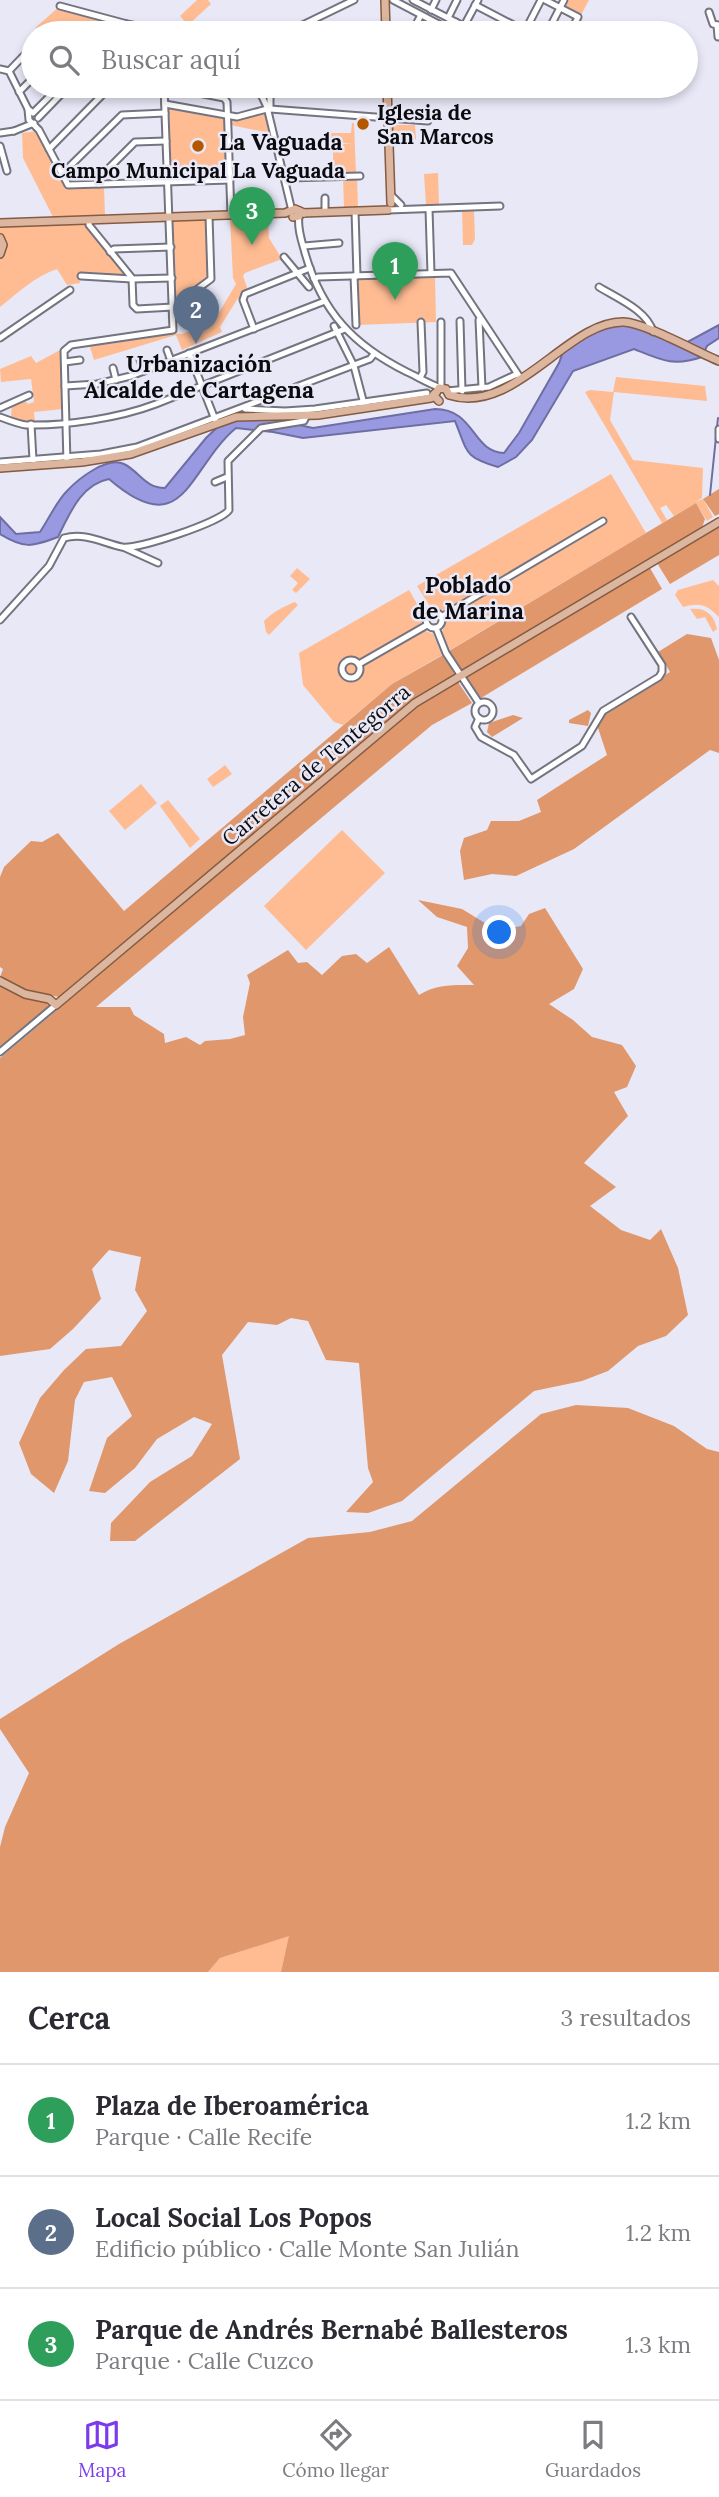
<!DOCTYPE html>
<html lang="es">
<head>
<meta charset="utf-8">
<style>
  :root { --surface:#fff; --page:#f2f2f3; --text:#2b2b33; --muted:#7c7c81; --line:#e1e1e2; --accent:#7c3aed }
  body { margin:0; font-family:Lora,serif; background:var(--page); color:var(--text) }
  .you { position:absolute; left:500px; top:933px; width:24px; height:24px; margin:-18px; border:5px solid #fff; border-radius:50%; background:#1a73e8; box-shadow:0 0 0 10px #1a73e833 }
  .badge { display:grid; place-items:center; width:46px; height:46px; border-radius:50%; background:var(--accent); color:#fff; font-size:23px; font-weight:700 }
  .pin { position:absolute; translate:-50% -58px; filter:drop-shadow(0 2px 4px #0008) }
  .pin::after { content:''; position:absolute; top:37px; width:24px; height:21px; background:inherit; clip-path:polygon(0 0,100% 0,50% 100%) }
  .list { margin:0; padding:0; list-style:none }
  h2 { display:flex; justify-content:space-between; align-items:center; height:91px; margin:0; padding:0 28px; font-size:30px }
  h2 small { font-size:23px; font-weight:400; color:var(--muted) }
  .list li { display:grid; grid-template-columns:46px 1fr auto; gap:21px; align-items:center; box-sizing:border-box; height:112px; padding:0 28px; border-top:2px solid var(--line) }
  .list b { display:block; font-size:26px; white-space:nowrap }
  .list p { margin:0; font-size:23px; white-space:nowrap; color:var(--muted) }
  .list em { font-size:23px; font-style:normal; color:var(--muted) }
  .icon { flex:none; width:38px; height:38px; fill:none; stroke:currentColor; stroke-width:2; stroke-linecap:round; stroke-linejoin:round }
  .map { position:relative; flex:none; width:719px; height:1972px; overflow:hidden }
  .search { position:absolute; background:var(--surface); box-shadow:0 4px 10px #0003; left:21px; right:21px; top:21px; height:77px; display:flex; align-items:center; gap:18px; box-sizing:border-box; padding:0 24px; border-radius:38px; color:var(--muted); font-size:26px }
  .sheet { height:427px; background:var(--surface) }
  nav { display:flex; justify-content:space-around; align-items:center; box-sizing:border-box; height:98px; border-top:2px solid var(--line); background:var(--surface); font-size:19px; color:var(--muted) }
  nav a { display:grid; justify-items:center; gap:4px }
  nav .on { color:var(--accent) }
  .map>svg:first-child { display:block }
  .green { fill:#ffbc93 }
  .forest { fill:#df976b }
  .water { fill:#9999e2; stroke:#6e6ea3; stroke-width:2 }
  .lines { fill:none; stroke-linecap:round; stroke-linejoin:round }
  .stream { stroke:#6e6ea3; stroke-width:2 }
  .minor-casing { stroke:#737480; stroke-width:9 }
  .major-casing { stroke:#845b43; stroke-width:10 }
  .minor { stroke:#fff; stroke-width:5 }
  .major { stroke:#dcb69f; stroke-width:7 }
  .poi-dot { fill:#b45701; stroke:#e8e8f7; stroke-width:2.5 }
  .labels { text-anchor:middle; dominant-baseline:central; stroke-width:5; stroke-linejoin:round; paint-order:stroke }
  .poi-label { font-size:21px; font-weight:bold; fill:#0b0b0f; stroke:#e8e8f7; text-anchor:start }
  .street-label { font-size:21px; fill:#0b0b0f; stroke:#e8e8f7 }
  .neighbourhood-label { font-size:23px; font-weight:bold; fill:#0b0b0f; stroke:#e8e8f7 }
</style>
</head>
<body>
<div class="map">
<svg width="719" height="1972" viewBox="0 0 719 1972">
  <rect width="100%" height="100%" fill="#e8e8f7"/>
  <!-- green -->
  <g class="green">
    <path d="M 197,0 L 208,0 L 211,4 L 188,25 L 180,16 Z"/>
    <path d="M 569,0 L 589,0 L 581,15 L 565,6 Z"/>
    <path d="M 60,6 L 176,33 L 58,33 L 35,28 Z"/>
    <path d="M 169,107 L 225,118 L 227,175 L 225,177 L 171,178 Z"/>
    <path d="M 264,110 L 270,133 L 230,125 L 230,116 Z"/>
    <path d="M 352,123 L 354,123 L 356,173 L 335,174 L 333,167 L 333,145 L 352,143 L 329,143 L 329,133 L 351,133 Z"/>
    <path d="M 393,125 L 415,125 L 416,139 L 394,140 Z"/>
    <path d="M 37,131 L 67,188 L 104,186 L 105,216 L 53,217 L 23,158 L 22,133 Z"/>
    <path d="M 438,173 L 439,205 L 426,205 L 424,174 Z"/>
    <path d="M 343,176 L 357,176 L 358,208 L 344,209 Z"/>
    <path d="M 462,211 L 474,211 L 475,239 L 472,245 L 463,245 Z"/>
    <path d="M 268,217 L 269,238 L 282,259 L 245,273 L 243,276 L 248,290 L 243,292 L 240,300 L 238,298 L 220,327 L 222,332 L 182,350 L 176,335 L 94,360 L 89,344 L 166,333 L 182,334 L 214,321 L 236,284 L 233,278 L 230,219 Z"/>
    <path d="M 174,220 L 205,220 L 207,221 L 209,278 L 177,302 L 174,300 L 172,223 Z"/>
    <path d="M 84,223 L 125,274 L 124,276 L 79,274 L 80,283 L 67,285 L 57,269 C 34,277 19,292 0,307 L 0,225 Z"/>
    <path d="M 435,277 L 436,322 L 356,325 L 354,279 Z"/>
    <path d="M 62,349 L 63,409 L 34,412 L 35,422 L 28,423 L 11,417 L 12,405 L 24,400 L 28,404 L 34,402 L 31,379 L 1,382 L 0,369 L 31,356 L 36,363 Z"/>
    <path d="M 616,377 L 705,386 L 707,401 L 614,392 L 610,420 L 633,460 L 703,468 L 702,498 L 695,502 L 703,499 L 713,517 L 707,521 L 696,503 L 674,516 L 666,505 L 660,508 L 667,520 L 662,523 L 585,392 L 590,390 L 613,392 Z"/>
    <path d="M 611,474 L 646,533 L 450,650 L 442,632 L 449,615 L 445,610 L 431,608 L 417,586 Z"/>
    <path d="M 297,568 L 310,579 L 296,593 L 292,590 L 298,583 L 290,576 Z"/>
    <path d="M 713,580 L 719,586 L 719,617 C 707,605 701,602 683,607 L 675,595 L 678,590 Z"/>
    <path d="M 409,590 L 423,614 L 420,625 L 423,630 L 433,634 L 442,655 L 392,684 L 343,725 L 334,722 L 303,685 L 299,653 Z"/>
    <path d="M 295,602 L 298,605 L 269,635 L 266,632 L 264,621 C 274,611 283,607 295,602 Z"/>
    <path d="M 690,609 C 705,607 714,614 717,629 L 713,632 L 705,617 L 697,619 Z"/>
    <path d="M 225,765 L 232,774 L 213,787 L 207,779 Z"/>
    <path d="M 141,784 L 157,803 L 125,830 L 109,811 Z"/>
    <path d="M 168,800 L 200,839 L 190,848 L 160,806 Z"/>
    <path d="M 342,830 L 385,873 L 306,950 L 264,906 Z"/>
    <path d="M 290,1935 L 281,1972 L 208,1972 L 220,1958 Z"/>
  </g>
  <!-- forest -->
  <g class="forest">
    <path d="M 719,489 L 719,514 L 715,516 L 703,499 Z"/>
    <path d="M 696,503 L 705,519 L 702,528 L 461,671 L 449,651 Z"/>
    <path d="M 719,527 L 719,555 L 670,584 L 657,563 Z"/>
    <path d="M 650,568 L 662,589 L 481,698 L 467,680 L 467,677 Z"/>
    <path d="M 687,634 L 711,638 L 719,660 L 719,753 L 710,750 L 574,849 L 516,876 L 492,874 L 464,880 L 460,851 L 464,838 L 487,830 L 491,821 L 519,821 L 541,812 L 537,800 L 607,755 L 597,725 L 604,714 L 670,672 L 658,652 Z"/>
    <path d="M 443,655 L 455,675 L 413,700 L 59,997 L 28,991 L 0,977 L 3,969 L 0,967 L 0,877 L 4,867 L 31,841 L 42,842 L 58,833 L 124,911 L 392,684 Z"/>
    <path d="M 458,682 L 472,703 L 432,725 L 96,1007 L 130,1007 L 134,1015 L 164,1034 L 165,1043 L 186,1037 L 200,1045 L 205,1041 L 230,1039 L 245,1035 L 243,1017 L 250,983 L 247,975 L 288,950 L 298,963 L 307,962 L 322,975 L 342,956 L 356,954 L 367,963 L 389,947 L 419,995 C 436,984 454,985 474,985 L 457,966 L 468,948 L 467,927 L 437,917 L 418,900 L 462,909 L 498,931 L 521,926 L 529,914 L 545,908 L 583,969 L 574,989 L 549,1004 L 573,1020 L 592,1037 L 622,1045 L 636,1066 L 627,1087 L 614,1092 L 628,1116 L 584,1163 L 616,1187 L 590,1206 L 621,1230 L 650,1240 L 661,1229 L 678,1268 L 688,1315 L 666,1336 L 638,1346 L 608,1371 L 582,1381 L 534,1391 L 402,1501 L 368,1513 L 346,1512 L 373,1482 L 368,1468 L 359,1363 L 326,1360 L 308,1321 L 291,1318 L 277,1325 L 248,1322 L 222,1355 L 240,1459 L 135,1541 L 110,1541 L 111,1523 L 150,1482 L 192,1456 L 212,1424 L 194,1417 L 157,1439 L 135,1468 L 105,1493 L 89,1491 L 107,1438 L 132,1416 L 112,1377 L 84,1382 L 75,1400 L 68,1461 L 54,1493 L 31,1474 L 19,1443 L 40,1398 L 64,1370 L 86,1349 L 121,1346 L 147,1311 L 135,1290 L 141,1257 L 109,1250 L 92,1269 L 101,1299 L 73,1329 L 50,1349 L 0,1356 L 0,1058 L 417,707 Z"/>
    <path d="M 588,710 L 591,713 L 588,726 L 569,723 L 569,720 Z"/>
    <path d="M 513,715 L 523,718 L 492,737 L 487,732 L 489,723 Z"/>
    <path d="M 0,984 L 44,1000 L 49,1006 L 0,1047 Z"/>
    <path d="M 576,1405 L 628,1408 L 674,1426 L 707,1449 L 719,1452 L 719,1972 L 281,1972 L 289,1936 L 220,1958 L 208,1972 L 0,1972 L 0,1847 L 5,1827 L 29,1773 L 0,1729 L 0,1719 L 119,1644 L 308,1538 L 370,1532 L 412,1521 L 541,1414 Z"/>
  </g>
  <!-- water -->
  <path class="water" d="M 628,323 L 682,345 L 719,325 L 719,338 L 707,346 L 702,357 C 673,367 661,360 634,349 L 573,371 L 532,440 L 516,457 L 498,467 C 464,457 468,453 455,421 L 303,438 L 273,432 L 236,428 C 188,468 185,545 109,479 C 81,484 69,515 58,537 C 31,547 25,549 0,534 L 0,517 L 16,534 L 40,532 C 49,519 56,502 67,491 C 78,479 107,456 124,464 C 140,472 145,488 165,488 L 206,438 L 225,420 L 261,417 L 313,428 L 435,409 C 475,409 472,452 504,453 L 519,433 L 559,363 L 564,349 L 591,332 Z"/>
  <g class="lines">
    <!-- stream -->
    <g class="stream">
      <path d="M 717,427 L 718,418"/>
      <path d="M 710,495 L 716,437"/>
    </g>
    <defs>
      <g id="minor">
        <path d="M 393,0 L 452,31 L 456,22"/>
        <path d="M 413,0 L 477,33"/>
        <path d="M 545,0 L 578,17 L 570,33"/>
        <path d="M 475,5 L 525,31"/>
        <path d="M 60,6 L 131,25"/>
        <path d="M 431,10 L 436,0"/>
        <path d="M 709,12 L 713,24 L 717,25"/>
        <path d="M 421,15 L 413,30 L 437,32 L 440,25"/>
        <path d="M 448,18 L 457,0"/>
        <path d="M 464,26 L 478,0"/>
        <path d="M 43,33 L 44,30 L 58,33"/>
        <path d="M 114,33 L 126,24 L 176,33"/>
        <path d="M 286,33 L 354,0"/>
        <path d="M 524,33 L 541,0"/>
        <path d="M 547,33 L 564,0"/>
        <path d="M 718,37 L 717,25 L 719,25"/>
        <path d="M 0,69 L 9,71 L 28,109 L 33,113 L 60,86"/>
        <path d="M 9,71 L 33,46"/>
        <path d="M 163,86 L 224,98 L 227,102 L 231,215"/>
        <path d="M 257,86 L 267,107 L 292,211"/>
        <path d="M 424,86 L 445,88 L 452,86"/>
        <path d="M 19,92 L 33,78"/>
        <path d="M 165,104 L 237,117 L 267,109"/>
        <path d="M 28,109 L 29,120 L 39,130 L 68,185 L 230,180"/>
        <path d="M 270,109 L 428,121"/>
        <path d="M 270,109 L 270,98 L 274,86"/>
        <path d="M 38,118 L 69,86"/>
        <path d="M 14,131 L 34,123"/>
        <path d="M 0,133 L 14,131"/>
        <path d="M 0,146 L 7,171"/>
        <path d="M 49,149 L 111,86"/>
        <path d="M 62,174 L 122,115 L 165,113"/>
        <path d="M 288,178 L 360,176"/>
        <path d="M 99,184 L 98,179 L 135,142 L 166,141"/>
        <path d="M 392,196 L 401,205"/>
        <path d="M 325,198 L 325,212"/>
        <path d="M 429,209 L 431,273"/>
        <path d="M 388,210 L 500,206"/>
        <path d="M 355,211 L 357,276"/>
        <path d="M 299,216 C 297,228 302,242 305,253 C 322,312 353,345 407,372 C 418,377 429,384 441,388 L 441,322"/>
        <path d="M 89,220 L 89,225 L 132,278 L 133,305 L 137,309 L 173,307 L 211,279 L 209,216"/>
        <path d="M 304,246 L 339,243"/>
        <path d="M 110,252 L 114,249 L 171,247"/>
        <path d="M 284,257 L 309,287"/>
        <path d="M 81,276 L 132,279 L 172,278"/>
        <path d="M 354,276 L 356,325"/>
        <path d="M 314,279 L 318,277 L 451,273 L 521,379"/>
        <path d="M 599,287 C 617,298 648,311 653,332"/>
        <path d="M 479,320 L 482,388"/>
        <path d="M 460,321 L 462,391"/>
        <path d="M 334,326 L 354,366 L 364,404"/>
        <path d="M 254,329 L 243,300 L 245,294 L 310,268"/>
        <path d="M 0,338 L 70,290"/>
        <path d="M 167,350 L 171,361"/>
        <path d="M 189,353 L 216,422"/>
        <path d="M 140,360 L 144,371"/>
        <path d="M 65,362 L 80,360"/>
        <path d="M 113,368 L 116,380"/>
        <path d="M 420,378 L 423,372 L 421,322"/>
        <path d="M 65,386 L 97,384 L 131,376 L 325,301"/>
        <path d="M 447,391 L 489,387 L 517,374"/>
        <path d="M 0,408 L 29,395"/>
        <path d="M 245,409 L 285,411 L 315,409 L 427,393"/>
        <path d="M 0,417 C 8,420 18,424 26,425 C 66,426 119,418 156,404 L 345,329"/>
        <path d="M 31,424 L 33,460"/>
        <path d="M 719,429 L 719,439"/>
        <path d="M 0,462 L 101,454 L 137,447 L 370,359 L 374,354"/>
        <path d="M 67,463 L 64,351 L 71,345 L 173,330 L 164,86"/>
        <path d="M 215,482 L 227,477"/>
        <path d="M 125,548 L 158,563"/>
        <circle cx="434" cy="620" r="8"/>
        <path d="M 441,617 L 603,521"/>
        <path d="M 0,620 L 49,566 L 64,538 C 85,532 103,543 122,547 C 137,550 221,522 229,510 L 228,461 L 261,428 L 304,421 L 306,417"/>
        <path d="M 436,628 L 446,653 L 479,703"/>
        <circle cx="351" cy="669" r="9"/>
        <path d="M 359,664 L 427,625"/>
        <circle cx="484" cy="711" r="9"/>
        <path d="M 479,718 L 475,727 L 481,737 L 514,755 L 531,779 L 582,746 L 603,711 L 659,677 L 662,672 L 662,665 L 631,617"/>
        <path d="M 0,1052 L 56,1005"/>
      </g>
      <g id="major">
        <path d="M 385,0 L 386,33"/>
        <path d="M 387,86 L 391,203"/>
        <path d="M 302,213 L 388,210"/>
        <path d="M 293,217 L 299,216 L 299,211"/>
        <path d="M 0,223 L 285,213 L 295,209 L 304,213"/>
        <path d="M 0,238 L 3,245 L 0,254"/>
        <path d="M 439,401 L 434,396 L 439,388 L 446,389 L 449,395 C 515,416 568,320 624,322 C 645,323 697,352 719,361"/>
        <path d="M 0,468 L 82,462 L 131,454 L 236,417 L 318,415 L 431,398 L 434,394"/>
        <path d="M 0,981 L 25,994 L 49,999 L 56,1005 L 415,703 L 719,522"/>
      </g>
    </defs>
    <!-- minor casing -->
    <use href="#minor" class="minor-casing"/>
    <!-- major casing -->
    <use href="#major" class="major-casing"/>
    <!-- minor -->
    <use href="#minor" class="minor"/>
    <!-- major -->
    <use href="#major" class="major"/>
  </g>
  <!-- markers -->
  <g class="poi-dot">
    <circle cx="363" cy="124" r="7"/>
    <circle cx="198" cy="146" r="7"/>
  </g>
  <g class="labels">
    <!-- poi labels -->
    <g class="poi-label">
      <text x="377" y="112">Iglesia de<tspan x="377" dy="24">San Marcos</tspan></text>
      <text x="198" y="170" text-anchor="middle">Campo Municipal La Vaguada</text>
    </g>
    <!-- street labels -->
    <g class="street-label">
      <text transform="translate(316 765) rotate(-40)">Carretera de Tentegorra</text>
    </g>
    <!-- neighbourhood labels -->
    <g class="neighbourhood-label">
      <text x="281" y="141">La Vaguada</text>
      <text x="199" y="363">Urbanización<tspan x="199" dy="26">Alcalde de Cartagena</tspan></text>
      <text x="468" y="584">Poblado<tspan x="468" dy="26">de Marina</tspan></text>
    </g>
  </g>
</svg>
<div class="you"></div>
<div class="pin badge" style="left:395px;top:300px;background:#2e9e5b">1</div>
<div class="pin badge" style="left:196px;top:344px;background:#5c6f8a">2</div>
<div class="pin badge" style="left:252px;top:245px;background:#2e9e5b">3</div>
<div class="search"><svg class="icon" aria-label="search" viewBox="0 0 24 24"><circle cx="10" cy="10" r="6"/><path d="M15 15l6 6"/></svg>Buscar aquí</div>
</div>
<section class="sheet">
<h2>Cerca<small>3 resultados</small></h2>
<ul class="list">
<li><span class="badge" style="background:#2e9e5b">1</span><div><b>Plaza de Iberoamérica</b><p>Parque · Calle Recife</p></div><em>1.2 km</em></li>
<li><span class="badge" style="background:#5c6f8a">2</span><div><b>Local Social Los Popos</b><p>Edificio público · Calle Monte San Julián</p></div><em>1.2 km</em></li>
<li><span class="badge" style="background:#2e9e5b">3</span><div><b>Parque de Andrés Bernabé Ballesteros</b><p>Parque · Calle Cuzco</p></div><em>1.3 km</em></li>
</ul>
</section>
<nav>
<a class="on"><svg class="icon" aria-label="map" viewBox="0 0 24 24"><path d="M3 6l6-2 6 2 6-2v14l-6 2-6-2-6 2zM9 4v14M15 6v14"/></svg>Mapa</a>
<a><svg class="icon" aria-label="directions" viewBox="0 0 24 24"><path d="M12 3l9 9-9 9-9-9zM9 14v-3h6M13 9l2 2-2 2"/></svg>Cómo llegar</a>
<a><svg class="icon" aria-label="saved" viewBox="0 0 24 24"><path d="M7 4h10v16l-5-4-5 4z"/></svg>Guardados</a>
</nav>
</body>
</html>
